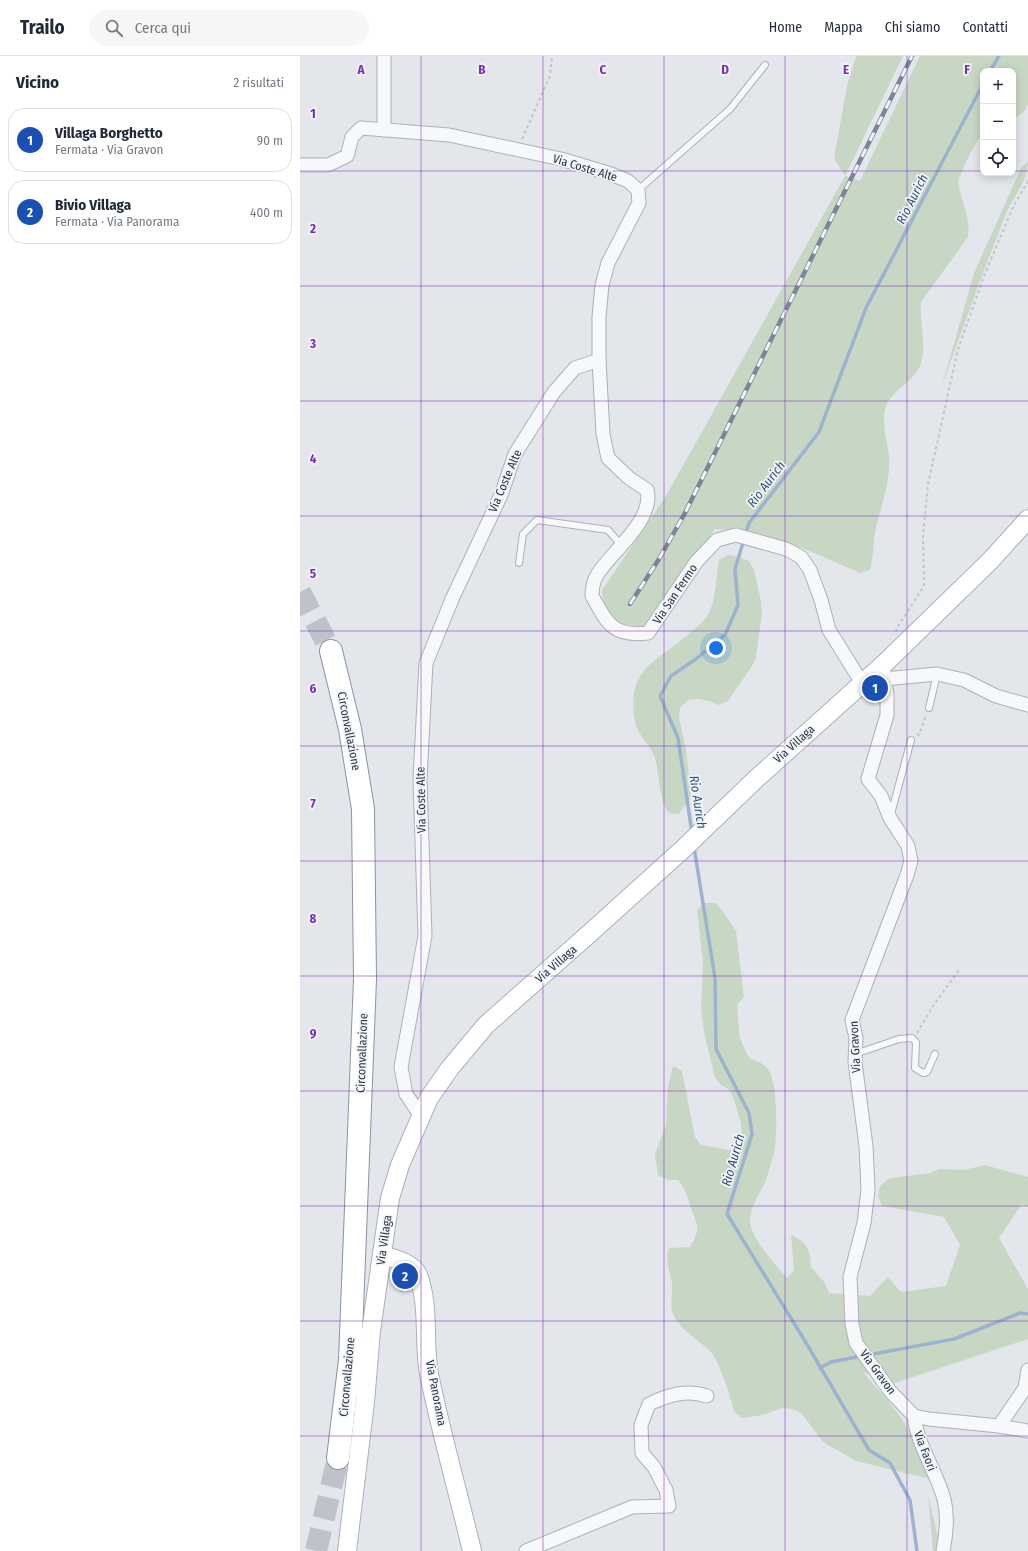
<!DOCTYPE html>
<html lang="it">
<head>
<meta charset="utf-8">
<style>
  :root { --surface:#fff; --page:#f6f6f7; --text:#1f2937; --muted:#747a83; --line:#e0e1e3; --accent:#db2777 }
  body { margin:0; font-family:"Fira Sans Condensed",sans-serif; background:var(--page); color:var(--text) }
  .controls { position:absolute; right:12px; top:12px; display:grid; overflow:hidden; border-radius:8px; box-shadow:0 2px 10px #0003 }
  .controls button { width:36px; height:36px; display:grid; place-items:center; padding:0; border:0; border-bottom:1px solid var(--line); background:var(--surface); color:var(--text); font:20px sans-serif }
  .you { position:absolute; left:416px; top:592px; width:14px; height:14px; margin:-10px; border:3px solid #fff; border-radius:50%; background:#1a73e8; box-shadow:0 0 0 6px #1a73e833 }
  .badge { display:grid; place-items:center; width:26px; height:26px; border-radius:50%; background:var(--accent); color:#fff; font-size:13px; font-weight:700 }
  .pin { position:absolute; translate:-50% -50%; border:2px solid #fff; box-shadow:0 1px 4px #0006 }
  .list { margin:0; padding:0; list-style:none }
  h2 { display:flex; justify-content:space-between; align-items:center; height:52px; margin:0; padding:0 16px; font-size:17px }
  h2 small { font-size:13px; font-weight:400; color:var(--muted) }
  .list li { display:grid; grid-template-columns:26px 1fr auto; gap:12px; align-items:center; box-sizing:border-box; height:64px; margin:0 8px 8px; padding:0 8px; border:1px solid var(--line); border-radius:16px }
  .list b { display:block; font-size:15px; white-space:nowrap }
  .list p { margin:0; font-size:13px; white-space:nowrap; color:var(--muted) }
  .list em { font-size:13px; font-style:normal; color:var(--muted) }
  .icon { flex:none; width:22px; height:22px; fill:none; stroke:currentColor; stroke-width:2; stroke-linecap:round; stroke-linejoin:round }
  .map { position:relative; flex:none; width:728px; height:1495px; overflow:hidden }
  header { display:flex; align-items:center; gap:24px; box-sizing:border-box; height:56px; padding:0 20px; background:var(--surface); border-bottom:1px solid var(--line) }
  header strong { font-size:19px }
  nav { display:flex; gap:22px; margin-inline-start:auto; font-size:14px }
  .search { width:280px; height:36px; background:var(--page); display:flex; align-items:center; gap:10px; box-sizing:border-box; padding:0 14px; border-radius:22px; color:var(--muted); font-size:15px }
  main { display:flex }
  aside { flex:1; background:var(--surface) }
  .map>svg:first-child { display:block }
  .green { fill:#c8d7c4 }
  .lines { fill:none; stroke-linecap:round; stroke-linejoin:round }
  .stream { stroke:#9cb3cf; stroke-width:3.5 }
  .highway-tunnel { stroke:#bec3cb; stroke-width:22; stroke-dasharray:22 11; stroke-linecap:butt }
  .lane-casing { stroke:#abb1ba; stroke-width:8 }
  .street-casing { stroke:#abb1ba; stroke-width:15 }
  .secondary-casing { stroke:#abb1ba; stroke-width:20 }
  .highway-casing { stroke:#8993a4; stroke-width:24 }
  .path { stroke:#c1c5cb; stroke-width:2; stroke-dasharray:3 3; stroke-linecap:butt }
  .lane { stroke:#f6f8fa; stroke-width:6 }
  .street { stroke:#f6f8fa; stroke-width:13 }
  .secondary { stroke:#fff; stroke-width:18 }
  .highway { stroke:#fff; stroke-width:22 }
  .rail-casing { stroke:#7b8597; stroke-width:4.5 }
  .rail { stroke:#f3f6f9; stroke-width:3; stroke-dasharray:9; stroke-linecap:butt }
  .grid { fill:none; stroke:#7b2cbf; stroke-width:1; stroke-opacity:0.55 }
  .labels { text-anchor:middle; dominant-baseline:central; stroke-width:3.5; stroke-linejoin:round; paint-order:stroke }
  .street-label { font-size:12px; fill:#293346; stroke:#f3f6f9 }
  .water-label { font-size:13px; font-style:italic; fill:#2f517e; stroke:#f3f6f9 }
  .grid-label { font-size:13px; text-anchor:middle; font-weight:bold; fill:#7b2cbf; stroke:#f3f6f9; stroke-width:3.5; stroke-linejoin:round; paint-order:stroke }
</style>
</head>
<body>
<header>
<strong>Trailo</strong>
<div class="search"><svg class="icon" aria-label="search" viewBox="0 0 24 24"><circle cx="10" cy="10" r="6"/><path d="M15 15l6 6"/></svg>Cerca qui</div>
<nav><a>Home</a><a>Mappa</a><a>Chi siamo</a><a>Contatti</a></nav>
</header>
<main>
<aside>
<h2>Vicino<small>2 risultati</small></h2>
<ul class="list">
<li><span class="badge" style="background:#1a4fb4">1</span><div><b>Villaga Borghetto</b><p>Fermata · Via Gravon</p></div><em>90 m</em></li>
<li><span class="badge" style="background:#1a4fb4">2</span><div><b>Bivio Villaga</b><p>Fermata · Via Panorama</p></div><em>400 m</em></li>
</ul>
</aside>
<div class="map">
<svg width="728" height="1495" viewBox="0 0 728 1495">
  <rect width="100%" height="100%" fill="#e3e7ec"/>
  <!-- green -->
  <g class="green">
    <path d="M 556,0 L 603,0 L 545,120 L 560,125 L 620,0 L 728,0 L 728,49 L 724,56 L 713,63 L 713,15 L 683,15 L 683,77 C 675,86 662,114 658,126 C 661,145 671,161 668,181 L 621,246 C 619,267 628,290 620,310 C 612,328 590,334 585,354 C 581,374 591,393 589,412 C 588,433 581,451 576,471 C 573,485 574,499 570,514 L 560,517 L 505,493 L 447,475 L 415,473 L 344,571 L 320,568 L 303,549 L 302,534 L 366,440 L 545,120 L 534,102 L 547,30 Z"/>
    <path d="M 728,105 C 728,126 714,139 706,158 C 683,216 662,274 641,333 L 674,217 L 721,112 Z"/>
    <path d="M 428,499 L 439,501 L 449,505 L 454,514 L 461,545 L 462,556 L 456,601 L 452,610 L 428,645 L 418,649 L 409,645 L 398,643 L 388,644 L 380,652 L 379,662 L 386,693 L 391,741 L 379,758 L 369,757 C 358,742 360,720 355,702 C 351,688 337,680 335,665 C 325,610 360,605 392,575 C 397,571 404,566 407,560 C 417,545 415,522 419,504 Z"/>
    <path d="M 404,847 L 415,847 L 422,854 L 436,875 L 444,941 L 437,949 L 440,983 L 449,1002 C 456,1005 464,1007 468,1013 C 478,1027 477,1074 475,1091 C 473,1103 469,1113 466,1124 C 461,1137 450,1150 450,1164 C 450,1182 476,1209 487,1222 L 494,1214 L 491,1179 C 507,1186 511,1195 511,1211 L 525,1227 L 529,1237 L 570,1240 L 588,1221 L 601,1236 L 646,1230 L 660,1189 L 644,1161 L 582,1150 L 578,1140 L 580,1130 L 588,1123 L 599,1121 L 630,1117 L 640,1113 L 664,1114 L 685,1109 L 728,1121 L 728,1151 L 722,1148 L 699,1182 L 728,1233 L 728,1283 L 595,1327 L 563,1316 C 580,1336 600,1356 612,1380 C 619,1394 624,1409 630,1423 L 556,1405 L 523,1386 L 502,1358 L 493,1353 L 482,1352 L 463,1359 L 442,1362 L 434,1356 C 432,1344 418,1301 409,1294 C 397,1283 377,1272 372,1255 C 370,1247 373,1236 372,1227 C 369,1214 365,1205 369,1192 L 390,1191 C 401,1173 398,1170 391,1152 C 387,1140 386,1134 378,1124 L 368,1124 L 358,1119 L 355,1098 L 366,1069 L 368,1031 L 373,1010 L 382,1015 L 395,1081 L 401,1089 L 434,1095 L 442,1088 L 441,1067 L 435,1047 L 430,1034 L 421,1029 L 415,1021 L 404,976 L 401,952 L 403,906 L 397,854 Z"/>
    <path d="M 628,1439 L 641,1495 L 633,1495 Z"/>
  </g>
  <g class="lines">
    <!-- stream -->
    <g class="stream">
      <path d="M 690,15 L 699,0"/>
      <path d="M 392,777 L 378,682 L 360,640 L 371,620 L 396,603 L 425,579 L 438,549 L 435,513 L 449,467 L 519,376 L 566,252 L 683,28"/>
      <path d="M 394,791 L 415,922 L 416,993 L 449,1057 L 452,1078 L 427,1158 L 505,1285 L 569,1394 L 590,1407 L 610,1444 L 617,1495"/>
      <path d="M 568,1299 L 654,1283 L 720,1257 L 728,1258"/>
      <path d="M 520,1312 L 531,1306 L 562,1300"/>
    </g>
    <!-- highway-tunnel -->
    <g class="highway-tunnel">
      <path d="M 0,536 L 31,595"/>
      <path d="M 16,1495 L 38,1402"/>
    </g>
    <defs>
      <g id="lane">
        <path d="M 338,134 L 430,53 L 465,9"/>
        <path d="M 219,507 L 223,478 L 237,464 L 308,474 L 322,490"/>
        <path d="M 629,652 L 637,618"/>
        <path d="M 591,758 L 611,684"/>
        <path d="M 555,998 L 599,983 L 612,982 L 616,986 L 615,1012 L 623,1017 L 627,1016 L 635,998"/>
      </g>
      <g id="street">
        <path d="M 84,0 L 84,74"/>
        <path d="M 0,109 L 28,109 L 47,100 L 52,81 L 61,72 L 149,79 L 261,103 L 311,118 L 328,125 L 338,134 L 339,147 L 308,207 L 302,229 L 299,261 L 299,304 L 303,378 L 308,402 L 329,422 L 347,434 C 355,464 310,497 297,519 C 293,526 292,533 292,540 C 308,569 314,581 348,577 L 397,505 L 417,484 L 436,479 L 486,493 L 501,501 L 510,514 L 521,544 L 529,574 L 562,627"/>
        <path d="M 584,616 L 584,623 L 637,618 L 664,624 L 696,640 L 728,649"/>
        <path d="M 584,623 L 587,637 L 587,659 L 568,723 L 581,740 L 590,762 L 608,790 L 611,805 L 607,819 L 552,964 L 556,982 L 555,1006 L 566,1090 L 568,1134 L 564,1167 L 550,1221 L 552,1268 L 556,1287 L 590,1335 L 614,1360"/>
        <path d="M 120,1059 L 106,1038 L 101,1011 L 125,880 L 120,723 L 126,607 L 153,541 L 201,439 L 215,398 L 254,336 L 275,312 L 299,304"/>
        <path d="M 614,1360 C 618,1391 636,1414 644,1443 C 648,1459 646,1480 643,1495"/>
        <path d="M 614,1360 L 629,1363 L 699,1370 L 728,1375"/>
        <path d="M 699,1370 L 725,1332 L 728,1314"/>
        <path d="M 226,1495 L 332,1451 L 369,1450 L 366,1434 L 354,1411 L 342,1397 L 341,1369 L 349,1348 C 368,1339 387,1333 407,1340"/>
      </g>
      <g id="secondary">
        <path d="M 82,1199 C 93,1202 113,1207 118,1219 C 130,1251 123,1285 129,1318 C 141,1377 158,1436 172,1495"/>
        <path d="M 47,1495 L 65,1346 L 71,1275 L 90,1142 L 100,1109 L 129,1042 L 150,1012 L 186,969 L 290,877 L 382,794 L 456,723 L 585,607 L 690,505 L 728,463"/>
      </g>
      <path id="highway" d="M 31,595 L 50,673 L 63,753 L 65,923 L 50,1304 L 38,1402"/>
    </defs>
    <!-- lane casing -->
    <use href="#lane" class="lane-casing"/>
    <!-- street casing -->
    <use href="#street" class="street-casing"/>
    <!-- secondary casing -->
    <use href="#secondary" class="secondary-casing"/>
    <!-- highway casing -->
    <use href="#highway" class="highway-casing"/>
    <!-- path -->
    <g class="path">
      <path d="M 222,83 L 250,20 L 252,0"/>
      <path d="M 596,576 L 597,572 L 624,530 L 623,480 L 628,428 L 658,293 L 684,220 L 713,151 L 728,125"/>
      <path d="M 617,678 L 619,679 L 626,659"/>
      <path d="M 617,977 L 633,950 L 659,914"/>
    </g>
    <!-- lane -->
    <use href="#lane" class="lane"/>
    <!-- street -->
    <use href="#street" class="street"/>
    <!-- secondary -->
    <use href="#secondary" class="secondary"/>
    <!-- highway -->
    <use href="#highway" class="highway"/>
    <defs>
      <path id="rail" d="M 330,548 L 359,503 L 385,457 L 612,0"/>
    </defs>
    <!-- rail casing -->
    <use href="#rail" class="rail-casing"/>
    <!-- rail -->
    <use href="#rail" class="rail"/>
  </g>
  <!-- grid -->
  <path class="grid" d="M 121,0 L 121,1495M 243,0 L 243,1495M 364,0 L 364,1495M 485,0 L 485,1495M 607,0 L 607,1495M 0,115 L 683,115M 713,115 L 728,115M 0,230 L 728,230M 0,345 L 728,345M 0,460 L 728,460M 0,575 L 728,575M 0,690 L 728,690M 0,805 L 728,805M 0,920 L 728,920M 0,1035 L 728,1035M 0,1150 L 728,1150M 0,1265 L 728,1265M 0,1380 L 728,1380"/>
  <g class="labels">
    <!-- street labels -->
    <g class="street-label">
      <text transform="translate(285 112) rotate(17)">Via Coste Alte</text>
      <text transform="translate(205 425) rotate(-67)">Via Coste Alte</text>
      <text transform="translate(375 538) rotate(-56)">Via San Fermo</text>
      <text transform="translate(49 675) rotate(79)">Circonvallazione</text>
      <text transform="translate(494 688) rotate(-42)">Via Villaga</text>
      <text transform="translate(121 744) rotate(-91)">Via Coste Alte</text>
      <text transform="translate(256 908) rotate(-41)">Via Villaga</text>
      <text transform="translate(555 991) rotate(-93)">Via Gravon</text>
      <text transform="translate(62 997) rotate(-88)">Circonvallazione</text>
      <text transform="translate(84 1184) rotate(-82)">Via Villaga</text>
      <text transform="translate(578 1316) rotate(54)">Via Gravon</text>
      <text transform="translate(47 1321) rotate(-85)">Circonvallazione</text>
      <text transform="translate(136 1337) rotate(79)">Via Panorama</text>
      <text transform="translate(625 1395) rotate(69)">Via Faori</text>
    </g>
    <!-- water labels -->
    <g class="water-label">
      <text transform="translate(612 143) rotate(-63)">Rio Aurich</text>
      <text transform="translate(466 428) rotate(-53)">Rio Aurich</text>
      <text transform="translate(398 746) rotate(81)">Rio Aurich</text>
      <text transform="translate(433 1104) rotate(-74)">Rio Aurich</text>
    </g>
  </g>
  <g class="grid-label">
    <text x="61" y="18">A</text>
    <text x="182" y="18">B</text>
    <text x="303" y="18">C</text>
    <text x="425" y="18">D</text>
    <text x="546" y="18">E</text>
    <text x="667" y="18">F</text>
    <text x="13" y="62">1</text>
    <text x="13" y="177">2</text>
    <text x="13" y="292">3</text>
    <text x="13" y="407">4</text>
    <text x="13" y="522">5</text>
    <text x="13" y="637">6</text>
    <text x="13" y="752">7</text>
    <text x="13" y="867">8</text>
    <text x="13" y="982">9</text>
  </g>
</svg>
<div class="controls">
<button>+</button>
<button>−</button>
<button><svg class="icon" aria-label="locate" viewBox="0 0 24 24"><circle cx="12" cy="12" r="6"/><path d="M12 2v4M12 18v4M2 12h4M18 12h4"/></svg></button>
</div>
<div class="you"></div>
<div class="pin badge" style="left:575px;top:632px;background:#1a4fb4">1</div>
<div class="pin badge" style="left:105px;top:1220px;background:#1a4fb4">2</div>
</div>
</main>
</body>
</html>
